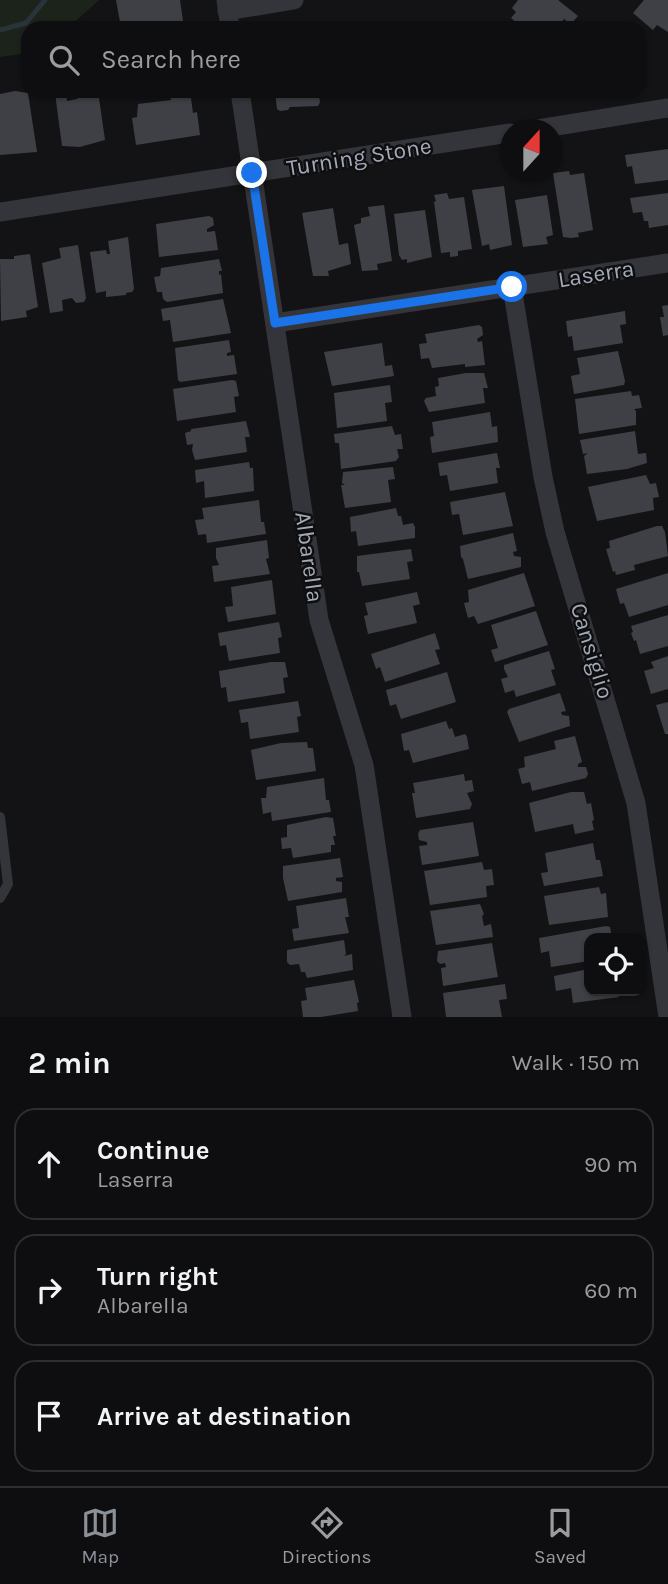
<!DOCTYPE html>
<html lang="en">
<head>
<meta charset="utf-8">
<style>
  :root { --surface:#0e0e10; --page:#1c1c1e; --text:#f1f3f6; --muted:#9b9c9f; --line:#2e2e30; --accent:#8c9099 }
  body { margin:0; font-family:Karla,sans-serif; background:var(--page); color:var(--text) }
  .controls { position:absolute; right:21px; bottom:21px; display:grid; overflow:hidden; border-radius:14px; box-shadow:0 2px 5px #0004 }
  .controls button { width:63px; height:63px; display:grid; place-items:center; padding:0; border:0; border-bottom:2px solid var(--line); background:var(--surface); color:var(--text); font:35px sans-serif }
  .compass { position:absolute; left:500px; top:119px; width:63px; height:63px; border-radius:50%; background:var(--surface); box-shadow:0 2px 5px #0004; rotate:21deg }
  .stop { position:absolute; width:21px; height:21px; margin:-16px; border:5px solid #1a73e8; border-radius:50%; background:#fff }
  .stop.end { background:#1a73e8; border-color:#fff; box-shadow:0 2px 7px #0008 }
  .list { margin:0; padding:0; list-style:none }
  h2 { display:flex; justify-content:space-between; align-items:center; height:91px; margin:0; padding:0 28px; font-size:30px }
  h2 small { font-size:23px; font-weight:400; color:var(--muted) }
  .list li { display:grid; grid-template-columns:46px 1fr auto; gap:21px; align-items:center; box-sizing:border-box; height:112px; margin:0 14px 14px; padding:0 14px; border:2px solid var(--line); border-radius:21px }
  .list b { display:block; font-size:26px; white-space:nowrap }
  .list p { margin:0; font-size:23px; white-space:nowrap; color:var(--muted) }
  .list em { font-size:23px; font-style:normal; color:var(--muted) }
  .icon { flex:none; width:38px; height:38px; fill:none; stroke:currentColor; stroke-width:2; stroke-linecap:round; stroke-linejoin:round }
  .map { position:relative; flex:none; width:668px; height:1017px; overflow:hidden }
  .search { position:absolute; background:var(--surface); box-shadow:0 2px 5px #0004; left:21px; right:21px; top:21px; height:77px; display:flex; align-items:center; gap:18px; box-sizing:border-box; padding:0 24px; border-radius:21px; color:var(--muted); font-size:26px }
  .sheet { height:469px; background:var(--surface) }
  nav { display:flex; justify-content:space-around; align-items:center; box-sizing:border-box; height:98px; border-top:2px solid var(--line); background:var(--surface); font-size:19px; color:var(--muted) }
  nav a { display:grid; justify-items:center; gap:4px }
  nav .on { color:var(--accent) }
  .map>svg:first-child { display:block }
  .green { fill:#1b231b }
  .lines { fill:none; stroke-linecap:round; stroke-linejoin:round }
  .stream { stroke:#28333a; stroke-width:5 }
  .building { fill:#3f4045 }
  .service { stroke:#34353a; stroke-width:10 }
  .minor { stroke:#34353a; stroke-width:19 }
  .route { stroke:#1a73e8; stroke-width:9 }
  .labels { text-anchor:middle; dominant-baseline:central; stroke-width:5; stroke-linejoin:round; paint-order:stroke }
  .street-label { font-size:23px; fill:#a3aab7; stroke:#0e0e10 }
</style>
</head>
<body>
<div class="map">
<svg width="668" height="1017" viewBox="0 0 668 1017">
  <rect width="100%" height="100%" fill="#131315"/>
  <!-- green -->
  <path class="green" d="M 0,0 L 99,0 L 68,28 L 28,28 L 28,53 L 0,57 Z"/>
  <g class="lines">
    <!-- stream -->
    <path class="stream" d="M 0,30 L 26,23 L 45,0"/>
  </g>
  <!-- building -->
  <g class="building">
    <path d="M 116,0 L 180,0 L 184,28 L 119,28 L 120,22 Z"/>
    <path d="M 518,0 L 558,0 L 578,16 L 571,24 L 564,19 L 557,28 L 523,28 L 511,18 L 516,12 L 512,8 Z"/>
    <path d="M 644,0 L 668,0 L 668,32 L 657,25 L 653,30 L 633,13 Z"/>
    <path d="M 15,91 L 28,93 L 37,152 L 0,155 L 0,94 Z"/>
    <path d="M 66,91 L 67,101 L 77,99 L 80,93 L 98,91 L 105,140 L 80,147 L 62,146 L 55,93 Z"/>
    <path d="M 170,91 L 190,91 L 193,113 L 197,112 L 200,135 L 136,145 L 132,118 L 137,117 L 138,104 L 171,100 Z"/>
    <path d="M 275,91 L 318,91 L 320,102 L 318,106 L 290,107 L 288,110 L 280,111 L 277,109 Z"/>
    <path d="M 668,149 L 668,180 L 635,184 L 632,166 L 627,167 L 625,155 Z"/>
    <path d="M 569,171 L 570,175 L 584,173 L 593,230 L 578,233 L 579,237 L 571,238 L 563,237 L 553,173 Z"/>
    <path d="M 504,186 L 512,245 L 490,250 L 489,244 L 482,246 L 472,190 Z"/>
    <path d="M 447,193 L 449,199 L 464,197 L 472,249 L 458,251 L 458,256 L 450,257 L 450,252 L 441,253 L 434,202 L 436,201 L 434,195 Z"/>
    <path d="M 668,193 L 668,225 L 649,228 L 648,221 L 644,221 L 642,212 L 633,213 L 630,198 Z"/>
    <path d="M 547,195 L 553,235 L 546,237 L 548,244 L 523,247 L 515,200 Z"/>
    <path d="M 384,205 L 392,261 L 377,264 L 378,270 L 362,271 L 354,225 L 361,223 L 361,218 L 370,216 L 368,207 Z"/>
    <path d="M 333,208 L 339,245 L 348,243 L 351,264 L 328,271 L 329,276 L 313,276 L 302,213 Z"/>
    <path d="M 425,210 L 432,257 L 407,263 L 407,259 L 402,260 L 399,255 L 394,214 Z"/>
    <path d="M 209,216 L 213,218 L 214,225 L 207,229 L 207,232 L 215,231 L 218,250 L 159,257 L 156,224 Z"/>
    <path d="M 128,237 L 134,289 L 132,292 L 126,293 L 126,295 L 106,297 L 106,291 L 96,293 L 90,252 L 106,250 L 107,254 L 110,254 L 108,241 Z"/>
    <path d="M 78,245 L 86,298 L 84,302 L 76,303 L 72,298 L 62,300 L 63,311 L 50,313 L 42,263 L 61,258 L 59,248 Z"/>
    <path d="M 30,254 L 38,307 L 26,311 L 27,317 L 1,321 L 0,259 L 14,259 L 14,256 Z"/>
    <path d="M 219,259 L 222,271 L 219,271 L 219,275 L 221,274 L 223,293 L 167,302 L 163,299 L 162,292 L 157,292 L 154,277 L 160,276 L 161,268 Z"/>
    <path d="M 223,299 L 231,333 L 173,342 L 170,320 L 163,321 L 161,309 Z"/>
    <path d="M 668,305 L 668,335 L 663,336 L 660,317 L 664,317 L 662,306 Z"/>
    <path d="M 625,311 L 626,324 L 620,325 L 623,343 L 574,351 L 572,336 L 568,337 L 566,321 Z"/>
    <path d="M 479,325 L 482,327 L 483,335 L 477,339 L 478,342 L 482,341 L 485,365 L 465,367 L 465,364 L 432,368 L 429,358 L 421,359 L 419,344 L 427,343 L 425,334 Z"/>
    <path d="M 229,340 L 231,352 L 227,353 L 227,356 L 234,355 L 237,374 L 180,382 L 178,380 L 175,348 Z"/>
    <path d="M 382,343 L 385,366 L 392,365 L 394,376 L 332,386 L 324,352 Z"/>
    <path d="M 618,351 L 625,381 L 624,385 L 574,394 L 571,376 L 580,374 L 577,358 Z"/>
    <path d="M 466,373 L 484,373 L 488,388 L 483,388 L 485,403 L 429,412 L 424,401 L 426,398 L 436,396 L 435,387 L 439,386 L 438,378 Z"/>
    <path d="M 232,380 L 236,381 L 239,396 L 234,397 L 236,412 L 177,421 L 173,389 Z"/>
    <path d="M 390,385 L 392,402 L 385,403 L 387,421 L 337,428 L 334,393 Z"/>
    <path d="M 631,391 L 632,396 L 639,395 L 642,408 L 634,409 L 636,411 L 636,425 L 579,434 L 575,399 Z"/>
    <path d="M 490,412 L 492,427 L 497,426 L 498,442 L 432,453 L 430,437 L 434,436 L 432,422 Z"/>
    <path d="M 246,421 L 250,437 L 245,437 L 247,452 L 195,460 L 192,450 L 193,444 L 187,445 L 185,433 L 191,431 L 191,429 Z"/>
    <path d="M 392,426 L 395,435 L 401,434 L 403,449 L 397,449 L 399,457 L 396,461 L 341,469 L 339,443 L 335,443 L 334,434 Z"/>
    <path d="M 635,431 L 638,454 L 646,453 L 647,463 L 627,469 L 587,474 L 584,456 L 588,453 L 583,454 L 580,440 Z"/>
    <path d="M 497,453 L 500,468 L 496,468 L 498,483 L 450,491 L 447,475 L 440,476 L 438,463 Z"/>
    <path d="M 249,462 L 250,468 L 253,468 L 254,491 L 205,498 L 204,481 L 196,483 L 195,470 Z"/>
    <path d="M 393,467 L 395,479 L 388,480 L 391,502 L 345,508 L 341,485 L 345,485 L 342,483 L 343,472 Z"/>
    <path d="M 646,475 L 650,484 L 656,483 L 659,497 L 653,498 L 654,510 L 597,521 L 588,487 Z"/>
    <path d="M 505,492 L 513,526 L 463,535 L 459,514 L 452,515 L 450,502 Z"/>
    <path d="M 259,500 L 261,522 L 264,522 L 266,534 L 207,543 L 206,534 L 198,535 L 195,520 L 204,519 L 202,508 Z"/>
    <path d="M 396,508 L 398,516 L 401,516 L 403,525 L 413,523 L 415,527 L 415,538 L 358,546 L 356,531 L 351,532 L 350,517 Z"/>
    <path d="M 657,526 L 662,526 L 665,532 L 668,556 L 634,565 L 635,570 L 616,575 L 615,571 L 613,572 L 606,549 L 610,548 L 609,541 Z"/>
    <path d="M 513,533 L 517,551 L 513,552 L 514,556 L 521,557 L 521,567 L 468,579 L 463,559 L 461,557 L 460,546 Z"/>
    <path d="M 267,540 L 269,558 L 266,559 L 270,574 L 214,582 L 212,566 L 219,565 L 216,558 L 216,548 Z"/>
    <path d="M 411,549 L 413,561 L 407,562 L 410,579 L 362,586 L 359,572 L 357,572 L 357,556 Z"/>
    <path d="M 524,573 L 535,606 L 478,624 L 474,616 L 468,618 L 464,603 L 469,602 L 468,590 Z"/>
    <path d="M 668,573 L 668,605 L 629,617 L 624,603 L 620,604 L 616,589 Z"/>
    <path d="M 272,580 L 276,614 L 228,622 L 225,607 L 233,606 L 231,587 Z"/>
    <path d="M 417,592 L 420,604 L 413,606 L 417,623 L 368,634 L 364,616 L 368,615 L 365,603 Z"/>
    <path d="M 536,611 L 548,645 L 495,662 L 491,650 L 498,648 L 491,625 Z"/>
    <path d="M 668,615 L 668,646 L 640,654 L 636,640 L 634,641 L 631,633 L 633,632 L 631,626 Z"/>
    <path d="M 279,622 L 282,637 L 278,638 L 280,653 L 229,661 L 226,645 L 220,646 L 218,633 Z"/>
    <path d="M 435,633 L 440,649 L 435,650 L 440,664 L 385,682 L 380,667 L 376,669 L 371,654 Z"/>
    <path d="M 549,651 L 555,669 L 551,670 L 556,685 L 516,697 L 514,690 L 505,693 L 501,679 L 508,677 L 504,669 L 504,665 Z"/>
    <path d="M 668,656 L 668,689 L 651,694 L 644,671 L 654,668 L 651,662 Z"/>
    <path d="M 271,662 L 285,662 L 288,677 L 283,678 L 285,693 L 228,702 L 226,687 L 221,688 L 219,671 Z"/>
    <path d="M 447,672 L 456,702 L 401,719 L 396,704 L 390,706 L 386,690 Z"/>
    <path d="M 560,693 L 566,711 L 561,712 L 562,715 L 569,716 L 570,726 L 519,742 L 507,712 L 509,709 Z"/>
    <path d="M 298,701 L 301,716 L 297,717 L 299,732 L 250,739 L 248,722 L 241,723 L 239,710 Z"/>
    <path d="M 668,702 L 668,734 L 665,734 L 656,705 Z"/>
    <path d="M 446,721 L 449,729 L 452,728 L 455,737 L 465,734 L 467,737 L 469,749 L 413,763 L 409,750 L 404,751 L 401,734 Z"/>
    <path d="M 575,736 L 582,762 L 578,764 L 578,767 L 586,767 L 588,774 L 586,778 L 532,791 L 530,782 L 522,784 L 518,769 L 525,767 L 524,757 L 556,749 L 554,741 Z"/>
    <path d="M 307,742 L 308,748 L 313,748 L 316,771 L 256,780 L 251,750 L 281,743 Z"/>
    <path d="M 464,774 L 465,781 L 472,780 L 474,791 L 467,793 L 472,804 L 470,809 L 416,818 L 412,793 L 415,793 L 413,783 Z"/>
    <path d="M 324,778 L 326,800 L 329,800 L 331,812 L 272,821 L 271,812 L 263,814 L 261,798 L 266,798 L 267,787 Z"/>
    <path d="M 571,792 L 584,792 L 587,804 L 591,803 L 594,820 L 592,821 L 594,830 L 575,834 L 573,824 L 535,832 L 529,803 Z"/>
    <path d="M 326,817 L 333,818 L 336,836 L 333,836 L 335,845 L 331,845 L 331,852 L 293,858 L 291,848 L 282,849 L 281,838 L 287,837 L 287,825 Z"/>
    <path d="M 473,822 L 479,856 L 422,865 L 419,846 L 427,845 L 427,842 L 419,840 L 418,834 L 420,830 Z"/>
    <path d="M 593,843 L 596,860 L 600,860 L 603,876 L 544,886 L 541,873 L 548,872 L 545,853 Z"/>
    <path d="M 340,858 L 343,877 L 336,878 L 336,881 L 342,882 L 342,892 L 288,901 L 283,878 L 283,866 Z"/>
    <path d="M 482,862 L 484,870 L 492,869 L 494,885 L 486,886 L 487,897 L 430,905 L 424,871 Z"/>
    <path d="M 599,887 L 601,894 L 606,893 L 608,917 L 549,925 L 544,896 Z"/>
    <path d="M 346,898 L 349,917 L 345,917 L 349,933 L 294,941 L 292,929 L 299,928 L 296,906 Z"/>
    <path d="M 480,904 L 484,914 L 482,916 L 484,926 L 491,924 L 493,937 L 436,945 L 430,911 Z"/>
    <path d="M 606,926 L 610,927 L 612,938 L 589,938 L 589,961 L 551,967 L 549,951 L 541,953 L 539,938 Z"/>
    <path d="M 344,940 L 346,954 L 344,956 L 352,954 L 353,970 L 307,978 L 305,972 L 301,972 L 299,964 L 290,965 L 287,962 L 287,950 Z"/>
    <path d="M 492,943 L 498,977 L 443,986 L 441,968 L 446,967 L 445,963 L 440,964 L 437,961 L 438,951 Z"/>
    <path d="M 589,969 L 589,991 L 618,991 L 619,997 L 573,1003 L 571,988 L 556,991 L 554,976 Z"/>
    <path d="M 354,980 L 359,1002 L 357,1003 L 358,1011 L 321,1017 L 303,1017 L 301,1001 L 307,1000 L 305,988 Z"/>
    <path d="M 505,984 L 507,999 L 499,1000 L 502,1017 L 446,1017 L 443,993 Z"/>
  </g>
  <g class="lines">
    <!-- service -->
    <path class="service" d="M 0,817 L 8,884 L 0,898"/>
    <!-- minor -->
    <g class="minor">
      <path d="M 226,0 L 230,28"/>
      <path d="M 227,11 L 294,0"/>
      <path d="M 240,91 L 319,620 L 364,765 L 402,1017"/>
      <path d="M 532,130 L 668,108"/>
      <path d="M 0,212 L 510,133"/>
      <path d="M 512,287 L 543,477 L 555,532 L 636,803 L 668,1017"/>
      <path d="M 275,323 L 668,263"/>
    </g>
  </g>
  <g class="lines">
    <!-- route -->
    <path class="route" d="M 252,173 L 275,323 L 512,287"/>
  </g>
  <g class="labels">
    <!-- street labels -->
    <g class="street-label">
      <text transform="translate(359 157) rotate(-9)">Turning Stone</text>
      <text transform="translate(596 274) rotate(-9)">Laserra</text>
      <text transform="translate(309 557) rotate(82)">Albarella</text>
      <text transform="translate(592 651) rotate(73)">Cansiglio</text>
    </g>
  </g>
</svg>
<div class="controls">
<button><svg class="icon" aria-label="locate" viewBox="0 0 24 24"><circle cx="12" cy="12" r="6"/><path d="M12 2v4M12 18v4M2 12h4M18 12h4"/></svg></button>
</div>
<svg class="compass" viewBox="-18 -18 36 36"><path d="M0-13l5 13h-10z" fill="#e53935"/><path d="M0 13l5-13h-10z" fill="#9b9c9f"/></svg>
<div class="stop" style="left:512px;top:287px"></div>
<div class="stop end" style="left:252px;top:173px"></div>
<div class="search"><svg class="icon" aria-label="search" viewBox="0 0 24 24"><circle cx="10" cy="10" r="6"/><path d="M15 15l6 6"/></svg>Search here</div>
</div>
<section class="sheet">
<h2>2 min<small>Walk · 150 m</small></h2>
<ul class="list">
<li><svg class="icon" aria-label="ahead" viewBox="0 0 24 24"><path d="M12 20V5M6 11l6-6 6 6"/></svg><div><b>Continue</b><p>Laserra</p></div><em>90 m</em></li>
<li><svg class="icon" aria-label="right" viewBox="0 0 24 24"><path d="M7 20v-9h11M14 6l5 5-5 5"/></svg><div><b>Turn right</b><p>Albarella</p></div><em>60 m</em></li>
<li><svg class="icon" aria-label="arrive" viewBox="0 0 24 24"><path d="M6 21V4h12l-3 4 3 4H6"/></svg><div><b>Arrive at destination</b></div></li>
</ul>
</section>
<nav>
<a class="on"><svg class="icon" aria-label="map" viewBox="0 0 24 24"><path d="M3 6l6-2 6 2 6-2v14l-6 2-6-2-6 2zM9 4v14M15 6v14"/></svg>Map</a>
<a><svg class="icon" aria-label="directions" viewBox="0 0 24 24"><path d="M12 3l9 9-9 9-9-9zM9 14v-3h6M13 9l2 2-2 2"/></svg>Directions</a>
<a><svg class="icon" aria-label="saved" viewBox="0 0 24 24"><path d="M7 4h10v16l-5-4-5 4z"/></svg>Saved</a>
</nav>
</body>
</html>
